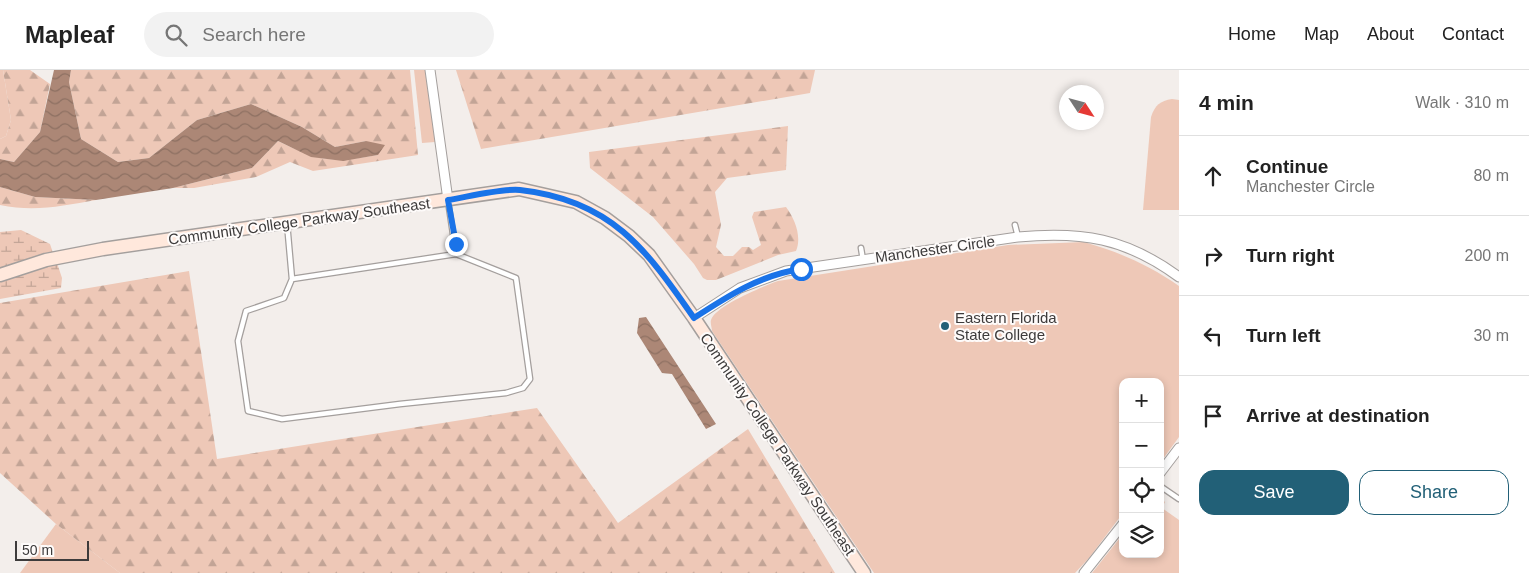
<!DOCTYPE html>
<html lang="en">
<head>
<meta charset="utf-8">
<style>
  :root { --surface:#fff; --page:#f2f2f2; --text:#222; --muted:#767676; --line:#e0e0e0; --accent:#226077 }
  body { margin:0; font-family:Arial,sans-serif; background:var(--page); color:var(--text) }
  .controls { position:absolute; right:15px; bottom:15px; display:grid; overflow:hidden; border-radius:10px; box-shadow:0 2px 8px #0003 }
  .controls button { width:45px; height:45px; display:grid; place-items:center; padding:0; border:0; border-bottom:1px solid var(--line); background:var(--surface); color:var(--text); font:25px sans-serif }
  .compass { position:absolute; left:1059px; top:15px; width:45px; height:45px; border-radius:50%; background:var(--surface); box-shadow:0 2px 8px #0003; rotate:126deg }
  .scale { position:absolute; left:15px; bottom:12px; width:74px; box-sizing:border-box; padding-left:5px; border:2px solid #3d3b3b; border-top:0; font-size:14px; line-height:18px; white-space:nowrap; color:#3d3b3b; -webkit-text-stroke:4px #fefbfa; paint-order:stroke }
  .stop { position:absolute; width:15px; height:15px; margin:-11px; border:4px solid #1a73e8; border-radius:50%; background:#fff }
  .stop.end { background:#1a73e8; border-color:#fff; box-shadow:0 1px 5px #0008 }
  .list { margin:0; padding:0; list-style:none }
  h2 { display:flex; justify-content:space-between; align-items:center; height:65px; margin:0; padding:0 20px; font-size:21px }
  h2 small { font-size:16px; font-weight:400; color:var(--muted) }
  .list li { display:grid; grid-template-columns:32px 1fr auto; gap:15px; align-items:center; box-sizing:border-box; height:80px; padding:0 20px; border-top:1px solid var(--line) }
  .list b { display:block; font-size:19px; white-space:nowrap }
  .list p { margin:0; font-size:16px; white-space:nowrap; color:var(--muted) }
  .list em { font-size:16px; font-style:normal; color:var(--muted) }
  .actions { display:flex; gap:10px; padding:15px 20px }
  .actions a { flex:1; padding:11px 0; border:1px solid var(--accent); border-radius:15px; text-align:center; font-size:18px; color:var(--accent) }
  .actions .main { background:var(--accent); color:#fff }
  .icon { flex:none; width:28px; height:28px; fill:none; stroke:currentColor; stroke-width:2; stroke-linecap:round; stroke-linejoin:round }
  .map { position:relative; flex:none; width:1179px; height:503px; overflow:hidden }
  header { display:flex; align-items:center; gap:30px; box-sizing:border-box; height:70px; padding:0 25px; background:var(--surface); border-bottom:1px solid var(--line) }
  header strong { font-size:24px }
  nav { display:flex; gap:28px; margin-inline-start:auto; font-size:18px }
  .search { width:350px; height:45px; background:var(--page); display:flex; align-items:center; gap:12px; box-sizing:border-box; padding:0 18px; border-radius:28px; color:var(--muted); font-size:19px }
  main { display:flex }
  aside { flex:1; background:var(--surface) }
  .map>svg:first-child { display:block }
  .grass { fill:#eec8b7 }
  .forest { fill:url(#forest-firs) }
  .wetland { fill:url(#wetland-marsh) }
  .water { fill:url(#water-waves) }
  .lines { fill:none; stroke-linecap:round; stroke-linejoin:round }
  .lane-casing { stroke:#a49f9d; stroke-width:7 }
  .street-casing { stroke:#a49f9d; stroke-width:11 }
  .secondary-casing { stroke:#a49f9d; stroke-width:15 }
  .lane { stroke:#fff; stroke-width:4.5 }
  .street { stroke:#fff; stroke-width:9 }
  .secondary { stroke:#ffe8dc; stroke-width:12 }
  .route { stroke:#1a73e8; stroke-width:6 }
  .poi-dot { fill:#226077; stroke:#fefbfa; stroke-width:2 }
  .labels { text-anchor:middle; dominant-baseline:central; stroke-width:4; stroke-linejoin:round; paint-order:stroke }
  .street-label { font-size:15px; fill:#3d3b3b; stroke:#fefbfa }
  .poi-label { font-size:15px; fill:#3d3b3b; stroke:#fefbfa; text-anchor:start }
</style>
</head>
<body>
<header>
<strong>Mapleaf</strong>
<div class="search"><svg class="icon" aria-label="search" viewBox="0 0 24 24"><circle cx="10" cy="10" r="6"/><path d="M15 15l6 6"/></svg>Search here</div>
<nav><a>Home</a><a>Map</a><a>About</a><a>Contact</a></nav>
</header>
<main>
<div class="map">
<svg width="1179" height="503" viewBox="0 0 1179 503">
  <defs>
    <pattern id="forest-firs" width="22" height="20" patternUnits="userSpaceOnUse" patternTransform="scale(1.25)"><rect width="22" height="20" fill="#eec8b7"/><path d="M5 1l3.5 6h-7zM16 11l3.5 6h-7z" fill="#c2a496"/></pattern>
    <pattern id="wetland-marsh" width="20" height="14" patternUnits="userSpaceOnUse" patternTransform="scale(1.25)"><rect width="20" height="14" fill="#eec8b7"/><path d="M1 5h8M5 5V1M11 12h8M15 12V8" fill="none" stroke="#c2a496"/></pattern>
    <pattern id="water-waves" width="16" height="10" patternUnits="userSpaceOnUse" patternTransform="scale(1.25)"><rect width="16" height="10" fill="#ac8776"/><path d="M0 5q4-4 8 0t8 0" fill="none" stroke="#8d7062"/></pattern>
  </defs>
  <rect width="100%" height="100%" fill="#f3eeeb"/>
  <!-- grass -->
  <g class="grass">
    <path d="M 0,0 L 3,0 L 11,50 L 6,66 L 0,69 Z"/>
    <path d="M 414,0 L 425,0 L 435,72 L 422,73 Z"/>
    <path d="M 1172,29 L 1179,30 L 1179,140 L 1143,140 L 1151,47 C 1155,35 1160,31 1172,29 Z"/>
    <path d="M 1084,172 C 1119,182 1149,195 1179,216 L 1179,367 L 1160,393 L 1160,312 L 1123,312 L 1123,443 L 1089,488 L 1075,503 L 874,503 L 712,261 C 712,258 710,253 711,250 C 715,236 764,216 778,211 L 1008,175 Z"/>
    <path d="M 1160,428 L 1165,432 L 1162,438 L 1179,450 L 1179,503 L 1092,503 L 1123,464 L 1123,484 L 1160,484 Z"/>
    <path d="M 56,454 L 120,503 L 20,503 Z"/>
  </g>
  <!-- forest -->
  <g class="forest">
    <path d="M 3,0 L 30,0 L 50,14 L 40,62 L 14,92 L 0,89 L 0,69 L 6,66 L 11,50 Z"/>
    <path d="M 71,0 L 410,0 L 418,85 L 313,101 L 290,92 L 256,107 L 194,118 L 173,118 L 252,98 L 278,71 C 321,92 331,93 378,85 L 366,71 L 335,77 L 302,57 L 251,34 L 197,50 L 149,88 L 118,92 L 81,69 L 69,12 Z"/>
    <path d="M 456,0 L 815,0 L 810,23 L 481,79 Z"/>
    <path d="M 788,56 L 786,100 L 727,108 L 715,122 L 721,155 L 716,177 L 724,186 L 733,186 L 742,177 L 749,177 L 753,180 L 761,175 L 752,147 L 754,142 L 786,137 C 795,149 802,167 796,181 L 778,185 L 716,210 L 707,210 L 703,208 L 694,194 L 653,147 L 590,98 L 589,82 Z"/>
    <path d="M 0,117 L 35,127 L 96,130 C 63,136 34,142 0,135 Z"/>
    <path d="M 189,201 L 217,389 L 537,338 L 618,453 L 748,359 L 835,503 L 120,503 L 56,454 L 0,403 L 0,233 Z"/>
  </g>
  <!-- wetland -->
  <g class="wetland">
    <path d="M 21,160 L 50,174 L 53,183 L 0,200 L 0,162 Z"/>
    <path d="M 57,193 L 62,208 L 61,218 L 0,229 L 0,211 Z"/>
  </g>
  <!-- water -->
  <g class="water">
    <path d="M 54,0 L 71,0 L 69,12 L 81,69 L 118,92 L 149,88 L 197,50 L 251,34 L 302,57 L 335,77 L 366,71 L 385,75 L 378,85 L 343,91 L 311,87 L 278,71 L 252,98 L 173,118 L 96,130 L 35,127 L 0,117 L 0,89 L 14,92 L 40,62 Z"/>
    <path d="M 646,247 L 716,354 L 706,359 L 672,304 L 662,303 L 637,263 L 639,248 Z"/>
  </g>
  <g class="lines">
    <defs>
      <g id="lane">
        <path d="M 448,131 L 456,184"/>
        <path d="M 287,153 L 292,209 L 284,228 L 246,241 L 238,271 L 248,341 L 282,349 L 400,334 L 506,323 L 523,318 L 530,309 L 516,208 L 456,184 L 292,209"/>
        <path d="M 1015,155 L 1018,167"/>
        <path d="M 861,178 L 863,190"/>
        <path d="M 1160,416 L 1179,429"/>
      </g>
      <g id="street">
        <path d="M 430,0 L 448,130"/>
        <path d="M 694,248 L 740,218 L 786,201 L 1018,167 C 1082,161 1126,168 1179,207"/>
        <path d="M 1160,403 L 1179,378"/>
        <path d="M 1084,503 L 1123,454"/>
      </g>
      <path id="secondary" d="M 0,205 L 46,190 L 103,179 L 519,119 L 576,132 L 605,148 L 629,166 L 649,185 L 694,248 L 864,503"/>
    </defs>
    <!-- lane casing -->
    <use href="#lane" class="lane-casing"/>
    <!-- street casing -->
    <use href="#street" class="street-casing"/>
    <!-- secondary casing -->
    <use href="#secondary" class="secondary-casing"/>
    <!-- lane -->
    <use href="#lane" class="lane"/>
    <!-- street -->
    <use href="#street" class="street"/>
    <!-- secondary -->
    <use href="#secondary" class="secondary"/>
  </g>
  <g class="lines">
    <!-- route -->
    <path class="route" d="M 456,174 L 448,130 C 467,127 502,118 520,120 C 611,130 646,179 694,248 C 728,226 760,205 801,199"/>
  </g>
  <!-- markers -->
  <circle class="poi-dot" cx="945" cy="256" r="5"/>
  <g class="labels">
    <!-- street labels -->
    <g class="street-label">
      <text transform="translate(299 151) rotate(-8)">Community College Parkway Southeast</text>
      <text transform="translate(935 179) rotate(-8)">Manchester Circle</text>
      <text transform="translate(778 374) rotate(56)">Community College Parkway Southeast</text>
    </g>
    <!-- poi labels -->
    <g class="poi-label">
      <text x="955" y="247">Eastern Florida<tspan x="955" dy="17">State College</tspan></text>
    </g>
  </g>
</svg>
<div class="controls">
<button>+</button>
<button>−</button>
<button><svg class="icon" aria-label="locate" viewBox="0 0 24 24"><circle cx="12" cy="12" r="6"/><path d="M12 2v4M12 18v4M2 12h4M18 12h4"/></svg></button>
<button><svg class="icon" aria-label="layers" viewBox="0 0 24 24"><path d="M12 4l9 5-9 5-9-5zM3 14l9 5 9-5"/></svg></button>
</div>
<svg class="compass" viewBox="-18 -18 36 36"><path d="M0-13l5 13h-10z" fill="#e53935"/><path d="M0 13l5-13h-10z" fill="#767676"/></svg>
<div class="scale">50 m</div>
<div class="stop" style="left:801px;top:199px"></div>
<div class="stop end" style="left:456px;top:174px"></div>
</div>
<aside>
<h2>4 min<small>Walk · 310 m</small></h2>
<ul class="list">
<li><svg class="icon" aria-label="ahead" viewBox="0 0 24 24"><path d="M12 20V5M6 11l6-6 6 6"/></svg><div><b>Continue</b><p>Manchester Circle</p></div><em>80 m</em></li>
<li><svg class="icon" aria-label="right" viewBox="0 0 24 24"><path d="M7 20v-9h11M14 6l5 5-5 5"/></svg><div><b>Turn right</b></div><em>200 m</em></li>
<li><svg class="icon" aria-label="left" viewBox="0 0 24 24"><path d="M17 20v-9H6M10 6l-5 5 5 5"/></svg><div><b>Turn left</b></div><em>30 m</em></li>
<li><svg class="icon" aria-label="arrive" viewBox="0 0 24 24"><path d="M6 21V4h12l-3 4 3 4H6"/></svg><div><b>Arrive at destination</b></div></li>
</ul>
<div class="actions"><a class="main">Save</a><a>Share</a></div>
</aside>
</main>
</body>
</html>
